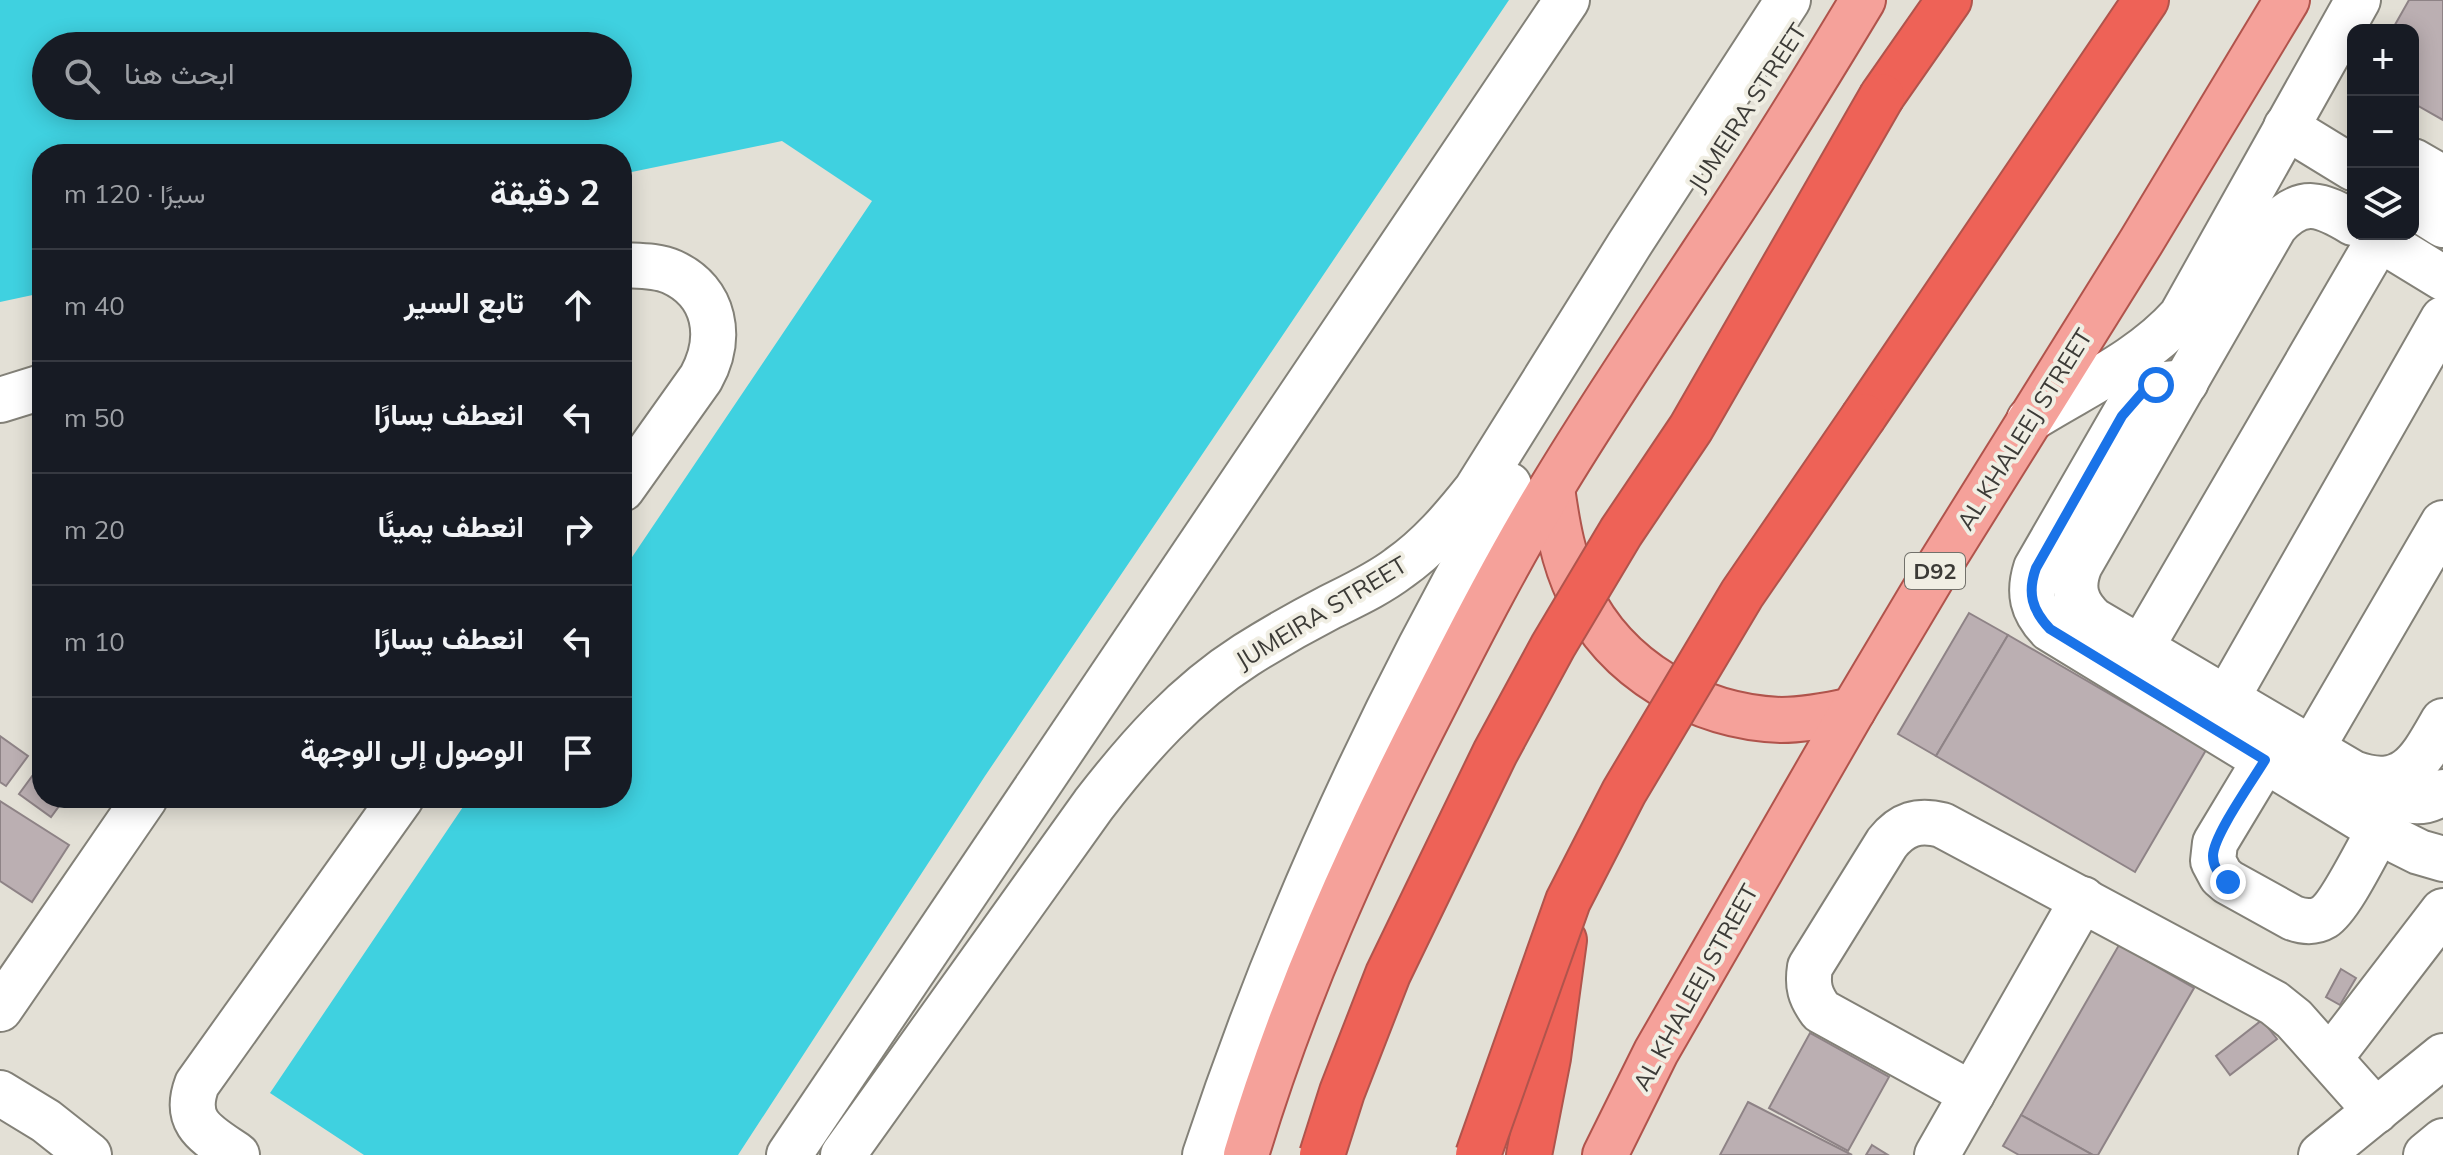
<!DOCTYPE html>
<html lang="ar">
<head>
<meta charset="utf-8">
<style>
  :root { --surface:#171b24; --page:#242831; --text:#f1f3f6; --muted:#9ea1a6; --line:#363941 }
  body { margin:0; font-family:Mulish,Vazirmatn,sans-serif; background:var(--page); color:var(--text); direction:rtl }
  .controls { position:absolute; right:24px; top:24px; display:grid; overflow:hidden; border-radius:16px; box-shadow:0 4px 20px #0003 }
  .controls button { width:72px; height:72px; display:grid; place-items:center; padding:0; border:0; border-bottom:2px solid var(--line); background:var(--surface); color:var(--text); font:40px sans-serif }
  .stop { position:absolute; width:24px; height:24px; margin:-18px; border:6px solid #1a73e8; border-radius:50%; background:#fff }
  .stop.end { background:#1a73e8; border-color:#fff; box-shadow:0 2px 8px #0008 }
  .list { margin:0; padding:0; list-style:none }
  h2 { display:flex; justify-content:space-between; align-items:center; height:104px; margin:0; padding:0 32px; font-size:34px }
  h2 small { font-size:26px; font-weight:400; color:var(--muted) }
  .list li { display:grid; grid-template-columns:52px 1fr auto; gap:24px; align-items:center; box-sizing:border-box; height:112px; padding:0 32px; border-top:2px solid var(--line) }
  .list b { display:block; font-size:30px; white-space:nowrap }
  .list em { font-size:26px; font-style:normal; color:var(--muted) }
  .icon { flex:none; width:44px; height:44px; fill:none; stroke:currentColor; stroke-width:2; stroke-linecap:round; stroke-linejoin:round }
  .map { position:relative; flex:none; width:2443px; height:1155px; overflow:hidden; direction:ltr }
  .search { position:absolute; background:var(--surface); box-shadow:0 4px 20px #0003; left:32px; top:32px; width:600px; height:88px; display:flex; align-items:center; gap:20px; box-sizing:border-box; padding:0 28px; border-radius:44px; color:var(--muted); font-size:30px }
  .panel { position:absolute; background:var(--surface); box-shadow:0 4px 20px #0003; left:32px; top:144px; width:600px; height:664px; border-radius:32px; direction:rtl }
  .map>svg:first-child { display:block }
  .water { fill:#3fd1e0; fill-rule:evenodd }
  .building { fill:#bbafb2; stroke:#8e8386; stroke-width:2 }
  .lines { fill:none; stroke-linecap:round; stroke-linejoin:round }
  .minor-casing { stroke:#838178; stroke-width:48 }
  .major-casing { stroke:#b0544c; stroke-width:48 }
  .highway-casing { stroke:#b0544c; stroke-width:48 }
  .minor { stroke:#fff; stroke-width:44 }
  .major { stroke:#f5a19a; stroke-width:44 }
  .highway { stroke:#ee6257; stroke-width:44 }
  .highway-bridge-casing { stroke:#b0544c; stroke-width:48; stroke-linecap:butt }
  .highway-bridge { stroke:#ee6257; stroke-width:44 }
  .route { stroke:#1a73e8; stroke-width:10 }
  .labels { text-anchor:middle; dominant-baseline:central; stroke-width:8; stroke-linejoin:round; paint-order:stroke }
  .shield { fill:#f0eee3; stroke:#72716b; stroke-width:2 }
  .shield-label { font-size:22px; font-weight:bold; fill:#3c3b37 }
  .street-label { font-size:24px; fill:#3c3b37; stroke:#f0eee3 }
</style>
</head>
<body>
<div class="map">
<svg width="2443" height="1155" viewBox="0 0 2443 1155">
  <rect width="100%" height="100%" fill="#e3e0d6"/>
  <!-- water -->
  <path class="water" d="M 0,0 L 1509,0 L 985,776 L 738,1155 L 364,1155 L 270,1093 L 469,798 L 622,798 L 622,572 L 872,201 L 782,141 L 622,174 L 622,154 L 42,154 L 42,293 L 0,302 ZM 46,46 L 618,46 L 618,106 L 46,106 Z"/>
  <!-- building -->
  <g class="building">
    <path d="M 2409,0 L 2443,0 L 2443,120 L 2413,103 L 2413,95 L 2417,88 L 2413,86 L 2413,30 L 2392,30 Z"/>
    <path d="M 1969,613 L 2008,635 L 1936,756 L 1898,734 Z"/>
    <path d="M 2008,635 L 2206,750 L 2135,872 L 1936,756 Z"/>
    <path d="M 0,736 L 28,756 L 6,786 L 0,782 Z"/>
    <path d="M 41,764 L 42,798 L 65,798 L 51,817 L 19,794 Z"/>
    <path d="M 0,801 L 69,845 L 32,902 L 0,881 Z"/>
    <path d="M 2119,945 L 2194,988 L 2098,1155 L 2093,1155 L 2021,1115 Z"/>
    <path d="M 2341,969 L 2356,978 L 2340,1005 L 2326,997 Z"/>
    <path d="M 2262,1020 L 2277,1039 L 2230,1075 L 2216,1056 Z"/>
    <path d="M 1810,1033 L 1889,1077 L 1848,1151 L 1769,1108 Z"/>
    <path d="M 1748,1102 L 1852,1155 L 1720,1155 Z"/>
    <path d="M 2021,1115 L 2093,1155 L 2019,1155 L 2003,1146 Z"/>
    <path d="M 1872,1145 L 1888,1155 L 1866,1155 Z"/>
  </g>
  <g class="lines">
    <defs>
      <g id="minor">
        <path d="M 2286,127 L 2353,168"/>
        <path d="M 2413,161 L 2443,178"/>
        <path d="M 2413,206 L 2443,225"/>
        <path d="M 2353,223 C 2321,204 2302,196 2275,226 L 2080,565 C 2071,587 2075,603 2093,620 L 2353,773 C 2405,792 2420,761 2443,721"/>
        <path d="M 2371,234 L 2443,278"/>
        <path d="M 622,265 C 638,266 657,265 672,272 C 716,292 723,338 701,378 L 622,489"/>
        <path d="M 2186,382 L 2156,385 L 2131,403 L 2036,568 C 2028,593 2032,610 2050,629 L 2399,842 L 2419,852 L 2443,859"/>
        <path d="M 0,400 L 42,387"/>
        <path d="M 2029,420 C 2081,387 2140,362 2181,316 L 2358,0"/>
        <path d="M 2141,648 L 2379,239"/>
        <path d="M 2227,698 L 2443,319"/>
        <path d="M 2312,748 L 2443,523"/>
        <path d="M 2265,760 L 2215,843 L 2213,861 L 2221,876 L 2228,882 L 2293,918 C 2304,922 2314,923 2324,917 C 2340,907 2368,849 2379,830"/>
        <path d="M 2370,779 C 2394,796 2415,812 2443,792"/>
        <path d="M 0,1009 L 145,798"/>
        <path d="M 2330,1058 L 2443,911"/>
        <path d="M 0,1093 L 46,1121 L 89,1155"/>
        <path d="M 1972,1094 L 1821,1011 C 1810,996 1807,986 1810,967 L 1887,843 C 1902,824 1918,819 1942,825 L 2274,1003 L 2294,1019 L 2376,1111"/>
        <path d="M 237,1155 C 208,1135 182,1124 197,1084 L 401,798"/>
        <path d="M 789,1155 L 1567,0"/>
        <path d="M 843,1155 L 1094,804 C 1138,747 1185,694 1246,655 C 1273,638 1301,622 1330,607 C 1354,595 1378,584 1399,568 C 1429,547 1453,519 1476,490 L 1629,245 L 1788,0"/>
        <path d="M 1205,1155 C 1282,922 1386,697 1509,485"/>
        <path d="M 1937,1155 L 2083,899"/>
        <path d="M 2321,1155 L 2443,1056"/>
        <path d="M 2426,1155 L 2443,1141"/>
      </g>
      <g id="major">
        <path d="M 1552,488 C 1557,524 1563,560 1579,593 C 1616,670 1698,717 1781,720 C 1805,720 1830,715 1853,710"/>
        <path d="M 1246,1155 C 1293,998 1359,851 1434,705 C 1472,630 1510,556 1554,484 C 1603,403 1656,325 1708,246 C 1762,166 1813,83 1863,0"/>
        <path d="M 1605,1155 L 1656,1052 L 1853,710 L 1934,574 L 2141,242 L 2287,0"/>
      </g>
      <g id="highway">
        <path d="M 1882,96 L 1949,0"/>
        <path d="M 1864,416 L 2146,0"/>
        <path d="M 1529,1155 L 1548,1058 L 1564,940"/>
      </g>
    </defs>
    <!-- minor casing -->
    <use href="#minor" class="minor-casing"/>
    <!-- major casing -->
    <use href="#major" class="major-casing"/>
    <!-- highway casing -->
    <use href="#highway" class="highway-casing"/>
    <!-- minor -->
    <use href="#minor" class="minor"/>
    <!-- major -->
    <use href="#major" class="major"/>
    <!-- highway -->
    <use href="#highway" class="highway"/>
    <defs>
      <g id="highway-bridge">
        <path d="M 1322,1155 L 1342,1092 L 1388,974 L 1495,753 L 1553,646 L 1621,532 L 1691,428 L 1882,96"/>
        <path d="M 1478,1155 L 1568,901 L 1624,792 L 1742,594 L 1864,416"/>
      </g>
    </defs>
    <!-- highway-bridge casing -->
    <use href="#highway-bridge" class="highway-bridge-casing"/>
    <!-- highway-bridge -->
    <use href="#highway-bridge" class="highway-bridge"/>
  </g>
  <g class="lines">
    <!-- route -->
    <path class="route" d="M 2156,385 L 2142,393 L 2122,416 L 2036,568 C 2027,593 2032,610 2050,629 L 2265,760 C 2253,780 2213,836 2213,856 C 2213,867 2219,875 2228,882"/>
  </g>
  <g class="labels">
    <!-- shield labels -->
    <rect class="shield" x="1905" y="553" width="60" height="36" rx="6"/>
    <g class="shield-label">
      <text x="1935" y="571">D92</text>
    </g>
    <!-- street labels -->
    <g class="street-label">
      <text transform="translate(1747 107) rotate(-57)">JUMEIRA STREET</text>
      <text transform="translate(2024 429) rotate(-58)">AL KHALEEJ STREET</text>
      <text transform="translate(1321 612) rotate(-31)">JUMEIRA STREET</text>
      <text transform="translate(1695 987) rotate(-61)">AL KHALEEJ STREET</text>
    </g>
  </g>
</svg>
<div class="controls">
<button>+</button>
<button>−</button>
<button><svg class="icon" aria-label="layers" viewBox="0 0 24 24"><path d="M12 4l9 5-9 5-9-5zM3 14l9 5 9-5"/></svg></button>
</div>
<div class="stop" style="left:2156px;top:385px"></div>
<div class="stop end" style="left:2228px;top:882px"></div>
<div class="search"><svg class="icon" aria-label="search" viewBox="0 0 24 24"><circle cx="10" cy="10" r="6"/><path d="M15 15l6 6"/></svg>ابحث هنا</div>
<section class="panel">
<h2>2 دقيقة<small>سيرًا · 120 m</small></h2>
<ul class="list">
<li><svg class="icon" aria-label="ahead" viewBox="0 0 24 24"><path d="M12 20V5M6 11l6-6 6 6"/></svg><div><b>تابع السير</b></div><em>40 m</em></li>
<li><svg class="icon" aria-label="left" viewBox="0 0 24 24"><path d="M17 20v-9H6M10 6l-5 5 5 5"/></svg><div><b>انعطف يسارًا</b></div><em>50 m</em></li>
<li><svg class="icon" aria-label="right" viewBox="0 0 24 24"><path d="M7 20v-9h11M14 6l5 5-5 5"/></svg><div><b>انعطف يمينًا</b></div><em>20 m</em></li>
<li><svg class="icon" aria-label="left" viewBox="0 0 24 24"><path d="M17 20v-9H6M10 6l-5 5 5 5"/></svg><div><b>انعطف يسارًا</b></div><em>10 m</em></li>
<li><svg class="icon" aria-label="arrive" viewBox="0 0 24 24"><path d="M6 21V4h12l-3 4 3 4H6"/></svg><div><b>الوصول إلى الوجهة</b></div></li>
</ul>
</section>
</div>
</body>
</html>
